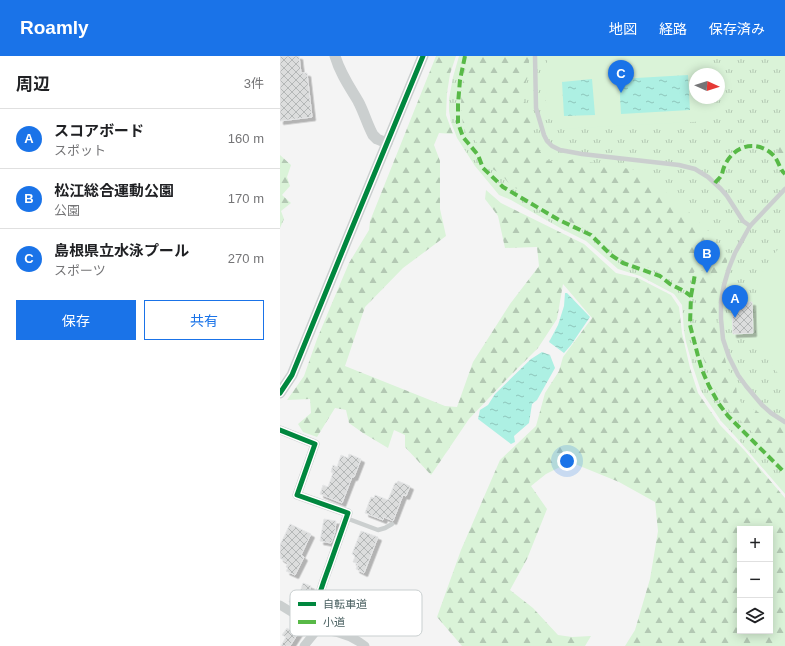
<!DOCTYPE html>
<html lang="ja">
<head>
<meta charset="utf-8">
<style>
  :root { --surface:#fff; --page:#f2f2f2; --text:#202124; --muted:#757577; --line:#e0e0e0; --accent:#1a73e8 }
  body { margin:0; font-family:Helvetica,"Noto Sans JP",sans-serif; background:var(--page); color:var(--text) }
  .controls { position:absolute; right:12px; bottom:12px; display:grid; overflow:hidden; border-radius:0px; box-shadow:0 2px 10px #0003 }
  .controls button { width:36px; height:36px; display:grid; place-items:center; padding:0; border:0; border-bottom:1px solid var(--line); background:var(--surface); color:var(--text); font:20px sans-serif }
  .compass { position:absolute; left:409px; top:12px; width:36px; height:36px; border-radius:50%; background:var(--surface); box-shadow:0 2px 10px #0003; rotate:93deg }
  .you { position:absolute; left:287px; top:405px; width:14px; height:14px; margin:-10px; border:3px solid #fff; border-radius:50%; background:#1a73e8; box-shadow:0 0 0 6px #1a73e833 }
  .badge { display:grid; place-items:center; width:26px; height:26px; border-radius:50%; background:var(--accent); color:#fff; font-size:13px; font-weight:700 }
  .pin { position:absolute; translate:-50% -33px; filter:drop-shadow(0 1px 2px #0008) }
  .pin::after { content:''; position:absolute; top:21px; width:14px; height:12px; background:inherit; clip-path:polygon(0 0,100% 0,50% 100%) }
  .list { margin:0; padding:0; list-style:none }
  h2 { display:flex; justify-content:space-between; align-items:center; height:52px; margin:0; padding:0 16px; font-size:17px }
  h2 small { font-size:13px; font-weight:400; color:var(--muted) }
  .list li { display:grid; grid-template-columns:26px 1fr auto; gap:12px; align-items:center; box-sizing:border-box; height:60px; padding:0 16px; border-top:1px solid var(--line) }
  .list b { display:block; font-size:15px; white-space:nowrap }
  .list p { margin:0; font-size:13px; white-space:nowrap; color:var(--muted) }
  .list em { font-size:13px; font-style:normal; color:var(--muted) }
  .actions { display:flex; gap:8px; padding:12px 16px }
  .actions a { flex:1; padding:9px 0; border:1px solid var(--accent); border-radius:0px; text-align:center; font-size:14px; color:var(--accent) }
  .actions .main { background:var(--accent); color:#fff }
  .icon { flex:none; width:22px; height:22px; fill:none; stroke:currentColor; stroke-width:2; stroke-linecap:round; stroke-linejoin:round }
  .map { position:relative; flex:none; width:505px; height:590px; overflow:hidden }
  header { display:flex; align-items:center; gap:24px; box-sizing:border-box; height:56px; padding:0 20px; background:var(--accent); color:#fff }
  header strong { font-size:19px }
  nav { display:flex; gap:22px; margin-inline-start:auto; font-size:14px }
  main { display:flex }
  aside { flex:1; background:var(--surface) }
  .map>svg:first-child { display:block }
  .grass { fill:url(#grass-tufts); fill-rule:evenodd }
  .forest { fill:url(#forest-firs); fill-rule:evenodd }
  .pitch { fill:#daf3d8 }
  .water { fill:url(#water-ripples) }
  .building { fill:url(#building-cross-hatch); stroke:#e5e6e7; filter:url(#shadow) }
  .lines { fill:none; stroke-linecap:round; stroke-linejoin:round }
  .service { stroke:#cbcfcf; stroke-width:4.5 }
  .minor { stroke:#cbcfcf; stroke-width:9 }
  .tertiary { stroke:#cbcfcf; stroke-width:11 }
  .quiet { stroke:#58b947; stroke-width:4; stroke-dasharray:8 4; stroke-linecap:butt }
  .cycleway-casing { stroke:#fff; stroke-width:8 }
  .cycleway { stroke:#00873e; stroke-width:5 }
  .key { fill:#fff; stroke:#c9cfd0; stroke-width:1 }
  .key-label { font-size:11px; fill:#4a6061 }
</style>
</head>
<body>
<header>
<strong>Roamly</strong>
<nav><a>地図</a><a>経路</a><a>保存済み</a></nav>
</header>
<main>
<aside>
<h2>周辺<small>3件</small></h2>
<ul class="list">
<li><span class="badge">A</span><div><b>スコアボード</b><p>スポット</p></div><em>160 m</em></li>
<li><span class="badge">B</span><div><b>松江総合運動公園</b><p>公園</p></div><em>170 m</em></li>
<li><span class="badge">C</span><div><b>島根県立水泳プール</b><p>スポーツ</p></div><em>270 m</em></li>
</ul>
<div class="actions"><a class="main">保存</a><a>共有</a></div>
</aside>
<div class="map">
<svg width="505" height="590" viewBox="0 0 505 590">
  <defs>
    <pattern id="grass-tufts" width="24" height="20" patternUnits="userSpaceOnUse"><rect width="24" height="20" fill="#daf3d8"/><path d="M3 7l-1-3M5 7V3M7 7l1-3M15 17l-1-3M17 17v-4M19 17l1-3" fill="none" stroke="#b3c8b3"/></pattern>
    <pattern id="forest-firs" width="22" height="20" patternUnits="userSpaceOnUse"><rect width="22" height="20" fill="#daf3d8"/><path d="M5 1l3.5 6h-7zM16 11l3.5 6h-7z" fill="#b3c8b3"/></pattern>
    <pattern id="water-ripples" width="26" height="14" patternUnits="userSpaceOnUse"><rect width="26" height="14" fill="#adf0e3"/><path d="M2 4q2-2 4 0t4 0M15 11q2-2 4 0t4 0" fill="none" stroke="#8fc6bb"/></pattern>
    <pattern id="building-cross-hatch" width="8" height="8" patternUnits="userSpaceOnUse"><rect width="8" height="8" fill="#dcdddd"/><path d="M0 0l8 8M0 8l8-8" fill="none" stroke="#b4b7b7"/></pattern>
    <filter id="shadow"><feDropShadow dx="3.5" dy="3.5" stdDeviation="0" flood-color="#0004"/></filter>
  </defs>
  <rect width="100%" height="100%" fill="#f4f4f4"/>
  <!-- grass -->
  <path class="grass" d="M 179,0 L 505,0 L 505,438 L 455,380 L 441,365 L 421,335 L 413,311 L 406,286 L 404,275 L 402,249 L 394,238 L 360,220 L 338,213 L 306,185 L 282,173 L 231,144 L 219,139 L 195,110 L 177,82 L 171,66 L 169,55 L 169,43 L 173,21 ZM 415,18 L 439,18 L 439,42 L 415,42 Z"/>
  <!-- forest -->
  <g class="forest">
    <path d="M 156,0 L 176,0 L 170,18 L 167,37 L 166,59 L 173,78 L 159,77 L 154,89 L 160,105 L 160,153 L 166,180 L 123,212 L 85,251 L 65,310 L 165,350 L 177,351 L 193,306 L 230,248 L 259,210 L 257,191 L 225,192 L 218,160 L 205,143 L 206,134 L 221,147 L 304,188 L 336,217 L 358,222 L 391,239 L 399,251 L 402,277 L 410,312 L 418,337 L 440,369 L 465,395 L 505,442 L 505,590 L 345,590 L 355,574 L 370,523 L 378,475 L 375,446 L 339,426 L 290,406 L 266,418 L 251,430 L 267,453 L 247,503 L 230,534 L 253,552 L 278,579 L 292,581 L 311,580 L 305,590 L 182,590 L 157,561 L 181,494 L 220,404 L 256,370 L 265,337 L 279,315 L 283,301 L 312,262 L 283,228 L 277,263 L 258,292 L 226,324 L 189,363 L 151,419 L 125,391 L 125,379 L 114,374 L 108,392 L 83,377 L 69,367 L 66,354 L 55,352 L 37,381 L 23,376 L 18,368 L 31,357 L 30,343 L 7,344 L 24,320 L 37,283 L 52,247 L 69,207 L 89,174 L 90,165 ZM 460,473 L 490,473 L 490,575 L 460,575 Z"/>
    <path d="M 189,0 L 249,0 L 249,18 L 245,28 L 243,44 L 251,54 L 252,70 L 260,95 L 266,104 L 276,106 L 287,105 L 294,103 L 304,106 L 317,107 L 331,110 L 357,114 L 371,126 L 385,135 L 395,146 L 410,157 L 426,173 L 434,180 L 436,187 L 433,194 L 428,202 L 414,216 L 410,225 L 398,228 L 389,222 L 373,213 L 351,207 L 334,197 L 317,179 L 271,156 L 253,145 L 241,134 L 232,131 L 221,118 L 209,111 L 204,96 L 195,84 L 186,77 L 183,69 L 181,47 L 183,23 Z"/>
    <path d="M 505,80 L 505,111 C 497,103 495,87 505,80 Z"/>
    <path d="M 0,99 L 11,109 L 7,121 L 10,130 L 2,139 L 11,147 L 1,155 L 4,163 L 0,172 Z"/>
    <path d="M 443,194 L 446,195 L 448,200 L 445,217 L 442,225 L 436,263 L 447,311 L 456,327 L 457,340 L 462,348 L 475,354 L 498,370 L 505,373 L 505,409 L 460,364 L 449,354 L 437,337 L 422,299 L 417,266 L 416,246 L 418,225 L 422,215 L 430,206 L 436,197 Z"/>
  </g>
  <!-- pitch -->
  <g class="pitch">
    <path d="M 271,0 L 431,0 L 432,5 L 429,6 L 429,18 L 415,18 L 415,42 L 430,42 L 431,65 L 279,73 C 270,63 263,49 267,36 L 265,35 L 265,15 L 267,15 L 267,3 L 271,3 Z"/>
    <path d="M 505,187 L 505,325 C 492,312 481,295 476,277 C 475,273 476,267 476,262 C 475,257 475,251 475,246 C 476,224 488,201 505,187 Z"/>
  </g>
  <!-- water -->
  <g class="water">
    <path d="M 408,19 L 410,54 L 341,58 L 339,23 Z"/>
    <path d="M 312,23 L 315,59 L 284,60 L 282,26 Z"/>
    <path d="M 285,237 L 287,237 L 310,261 L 291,289 L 284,297 L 269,286 L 278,269 L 284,250 Z"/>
    <path d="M 262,296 L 270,299 L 275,312 L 257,344 L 252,348 L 249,367 L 234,380 L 235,386 L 231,388 L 198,363 L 200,354 L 208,349 L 215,338 L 251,303 Z"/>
  </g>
  <!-- building -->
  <g class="building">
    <path d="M 0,0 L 19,0 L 21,17 L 27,17 L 32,61 L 0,65 Z"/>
    <path d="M 472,246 L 473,277 L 453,278 L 452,247 Z"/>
    <path d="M 69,398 L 81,403 L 74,421 L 72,421 L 62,447 L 40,438 L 43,429 L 48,431 L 53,417 L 51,416 L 53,409 L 57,411 L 61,399 L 68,402 Z"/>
    <path d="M 118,425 L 130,430 L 126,440 L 123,439 L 113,465 L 104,461 L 103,464 L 85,457 L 91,441 L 94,442 L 95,439 L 108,444 L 115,427 L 117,427 Z"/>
    <path d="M 44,463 L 56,465 L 55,476 L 51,487 L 40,485 Z"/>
    <path d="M 10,468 L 31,478 L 21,499 L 24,501 L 15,519 L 6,515 L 8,512 L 6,511 L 8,507 L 0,502 L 0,489 Z"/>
    <path d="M 81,475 L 98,481 L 84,517 L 76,513 L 78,508 L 73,506 L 75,500 L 72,498 Z"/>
    <path d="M 23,527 L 31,530 L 27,542 L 29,542 L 26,552 L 9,546 L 12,536 L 19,539 Z"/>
    <path d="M 11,571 L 19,576 L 10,590 L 1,590 L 6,581 L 2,579 L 7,572 L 10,574 Z"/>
  </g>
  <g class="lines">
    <!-- service -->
    <g class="service">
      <path d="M 255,0 L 256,52 L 264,79 L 267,85 L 272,90 L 280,94 L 302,98 L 399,109 L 415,113 L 428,121 L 441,133 L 447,140 L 463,165 L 470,170"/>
      <path d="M 505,133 L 470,170 L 455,197 L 449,212 L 444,229 L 441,245 L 441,263 L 443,283 L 449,301 L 458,319 L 466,330 L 482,349 L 491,357 L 505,366"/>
      <path d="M 66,462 L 98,474 L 105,472 L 112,468"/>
    </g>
    <!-- minor -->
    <g class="minor">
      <path d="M 0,374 L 35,388 L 17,439 L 68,457 C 62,474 56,491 50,508 C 43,528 32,552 37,574"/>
      <path d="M 0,549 L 26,565 L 35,566"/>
      <path d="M 24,590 L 37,574 C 54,574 71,579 85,590"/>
    </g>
    <!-- tertiary -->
    <g class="tertiary">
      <path d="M 55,0 C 60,17 69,30 78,45 C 84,56 87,68 93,79 L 97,83 L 107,87"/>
      <path d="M 0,337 L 12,319 L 67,184 L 143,0"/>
    </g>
    <!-- quiet -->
    <g class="quiet">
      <path d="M 185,0 L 180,24 L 178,48 L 178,67 L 183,81 L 198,99 L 203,112 L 223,131 L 279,164 L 311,179 L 331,199 L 343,207 L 380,220 L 390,228 L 404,235 L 411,240 L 410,269 L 418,300 L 422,314 L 429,330 L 439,348 L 448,360 L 505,417"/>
      <path d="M 435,127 C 437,124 440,122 441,120 C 442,119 443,114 443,114 C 447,101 458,90 472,90 C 479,90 487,93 492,98 C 499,104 499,113 505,118"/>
      <path d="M 411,240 L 415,218"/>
    </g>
    <defs>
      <g id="cycleway">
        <path d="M 0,337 L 12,319 L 67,184 L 143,0"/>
        <path d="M 0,374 L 35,388 L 17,439 L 68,457 C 62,474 56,491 50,508 C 43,528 32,552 37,574"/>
      </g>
    </defs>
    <!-- cycleway casing -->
    <use href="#cycleway" class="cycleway-casing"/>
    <!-- cycleway -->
    <use href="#cycleway" class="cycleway"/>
  </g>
  <!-- legend -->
  <rect x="10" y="534" width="132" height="46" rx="6" class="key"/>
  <rect x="18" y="546" width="18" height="4" fill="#00873e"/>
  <rect x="18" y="564" width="18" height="4" fill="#58b947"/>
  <g class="key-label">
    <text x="43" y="552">自転車道</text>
    <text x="43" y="570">小道</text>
  </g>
</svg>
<div class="controls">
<button>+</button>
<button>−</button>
<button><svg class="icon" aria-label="layers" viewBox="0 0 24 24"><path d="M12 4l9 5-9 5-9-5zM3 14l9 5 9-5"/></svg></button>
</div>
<svg class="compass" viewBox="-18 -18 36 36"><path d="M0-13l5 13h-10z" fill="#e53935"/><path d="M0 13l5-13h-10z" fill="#757577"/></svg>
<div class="you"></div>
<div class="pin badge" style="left:455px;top:262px">A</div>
<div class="pin badge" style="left:427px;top:217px">B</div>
<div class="pin badge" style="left:341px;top:37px">C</div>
</div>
</main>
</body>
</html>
